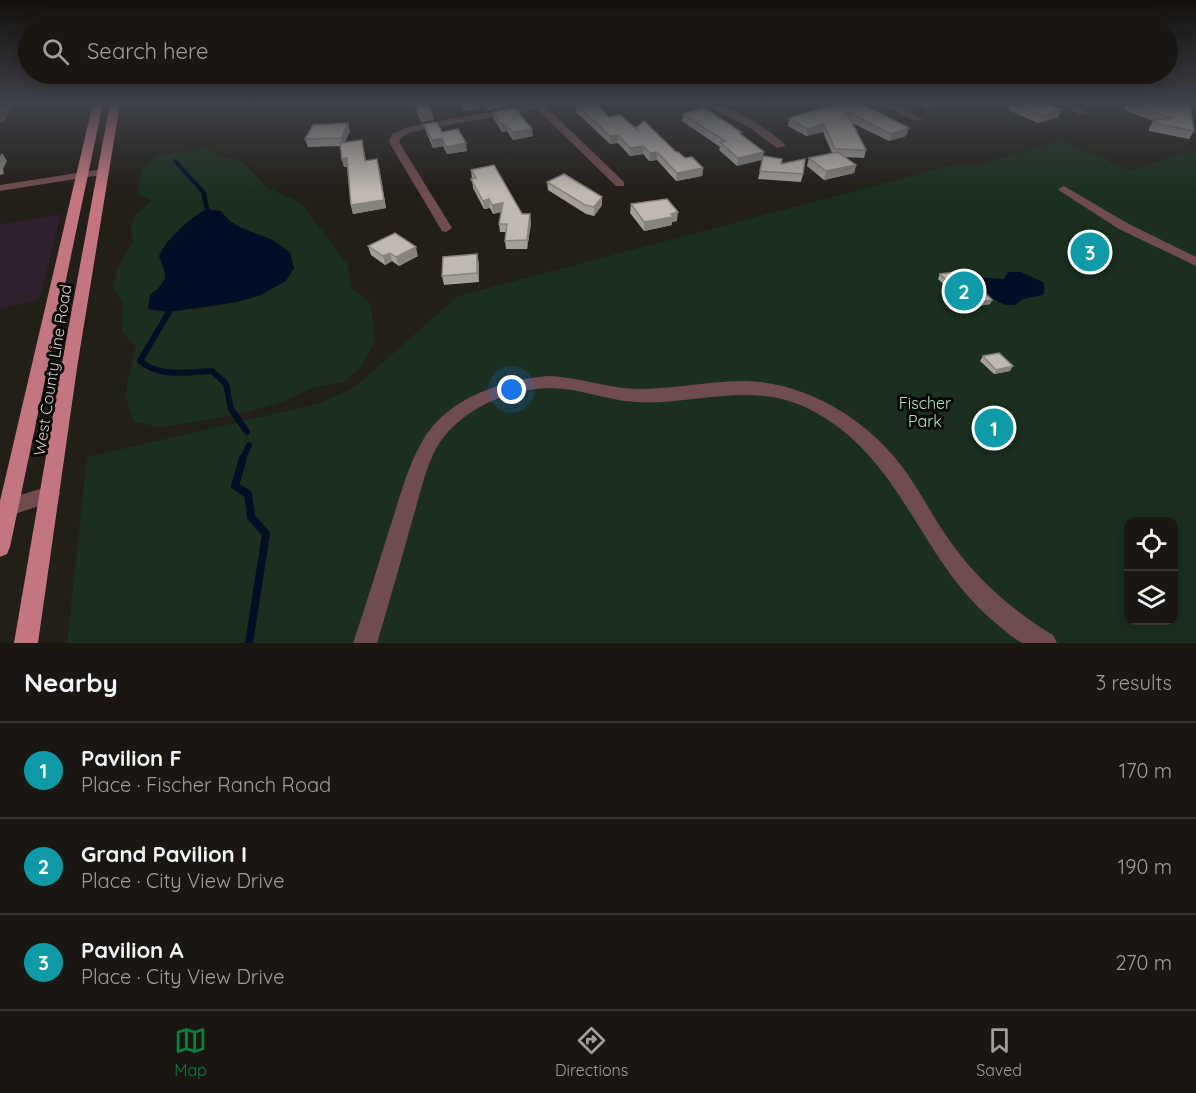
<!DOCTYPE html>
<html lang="en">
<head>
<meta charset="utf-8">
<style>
  :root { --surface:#1a1612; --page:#231f1b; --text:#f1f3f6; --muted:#9f9f9f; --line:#383532; --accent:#0b8043 }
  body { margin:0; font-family:Quicksand,sans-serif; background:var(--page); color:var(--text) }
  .controls { position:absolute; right:18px; bottom:18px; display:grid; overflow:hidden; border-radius:12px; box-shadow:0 3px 15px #0003 }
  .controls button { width:54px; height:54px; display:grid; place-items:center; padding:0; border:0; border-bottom:2px solid var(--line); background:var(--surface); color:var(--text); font:30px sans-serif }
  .you { position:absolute; left:512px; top:390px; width:21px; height:21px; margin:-15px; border:4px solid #fff; border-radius:50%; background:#1a73e8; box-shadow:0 0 0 9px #1a73e833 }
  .badge { display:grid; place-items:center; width:39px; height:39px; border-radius:50%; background:var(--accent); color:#fff; font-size:20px; font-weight:700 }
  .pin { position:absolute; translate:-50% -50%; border:3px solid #fff; box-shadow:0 2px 6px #0006 }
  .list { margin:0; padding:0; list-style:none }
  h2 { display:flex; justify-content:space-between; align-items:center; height:78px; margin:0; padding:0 24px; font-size:26px }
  h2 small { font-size:20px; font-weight:400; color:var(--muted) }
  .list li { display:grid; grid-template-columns:39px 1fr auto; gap:18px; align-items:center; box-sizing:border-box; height:96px; padding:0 24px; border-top:2px solid var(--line) }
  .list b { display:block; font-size:22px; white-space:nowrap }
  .list p { margin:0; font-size:20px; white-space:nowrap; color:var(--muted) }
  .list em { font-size:20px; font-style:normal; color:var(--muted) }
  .icon { flex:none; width:33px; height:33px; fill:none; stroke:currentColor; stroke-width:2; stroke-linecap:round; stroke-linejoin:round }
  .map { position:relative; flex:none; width:1196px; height:643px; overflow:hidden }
  .search { position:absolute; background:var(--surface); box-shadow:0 3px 15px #0003; left:18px; right:18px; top:18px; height:66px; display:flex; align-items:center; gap:15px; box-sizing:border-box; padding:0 21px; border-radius:33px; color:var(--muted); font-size:22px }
  .sheet { height:366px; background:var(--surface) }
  nav { display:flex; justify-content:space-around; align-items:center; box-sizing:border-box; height:84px; border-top:2px solid var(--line); background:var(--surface); font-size:16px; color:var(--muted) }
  nav a { display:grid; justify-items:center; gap:3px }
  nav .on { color:var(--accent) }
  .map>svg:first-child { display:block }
  .commercial { fill:#2e202d }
  .green { fill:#1a2f1e; fill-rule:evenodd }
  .water { fill:#010f26 }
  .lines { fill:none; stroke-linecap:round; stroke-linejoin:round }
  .stream-far3 { stroke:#010f26; stroke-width:4 }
  .stream-far2 { stroke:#010f26; stroke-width:4.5 }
  .stream-far1 { stroke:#010f26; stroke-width:6 }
  .stream { stroke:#010f26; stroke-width:8 }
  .minor { fill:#704b4f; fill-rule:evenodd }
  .major { fill:#c3767f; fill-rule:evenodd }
  .wall { fill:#a49f99 }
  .shaded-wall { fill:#86827d }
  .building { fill:#bfb9b2; stroke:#86827d; stroke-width:1.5 }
  .labels { text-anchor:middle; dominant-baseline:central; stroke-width:6; stroke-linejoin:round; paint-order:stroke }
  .street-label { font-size:16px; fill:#d5d2cf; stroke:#0a0806 }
  .park-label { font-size:16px; fill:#afe4b7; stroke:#0a0806 }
</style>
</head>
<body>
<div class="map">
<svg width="1196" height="643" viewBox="0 0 1196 643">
  <rect width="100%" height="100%" fill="#221e18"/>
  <!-- commercial -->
  <path class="commercial" d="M 61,214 L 39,300 L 0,309 L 0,224 Z"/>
  <!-- green -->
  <g class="green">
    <path d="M 1060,141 L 1130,170 L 1196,150 L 1196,643 L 67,643 L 87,457 L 321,403 L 356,386 L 458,296 L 957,164 L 979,165 ZM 1128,522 L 1174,522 L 1174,620 L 1128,620 Z"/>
    <path d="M 207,148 L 219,156 L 242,162 L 267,187 L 302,204 L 347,264 L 351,287 L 371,304 L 375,341 L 362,366 L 344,382 L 312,388 L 284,401 L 248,412 L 208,420 L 160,427 L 134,422 L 125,396 L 135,347 L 122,332 L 122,301 L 113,287 L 117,269 L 133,242 L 131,225 L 135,215 L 151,201 L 137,193 L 142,169 L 156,156 ZM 221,211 C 233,228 250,233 270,239 L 261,295 C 226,305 184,315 149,308 L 150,295 C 168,281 168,277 159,256 L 196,215 Z"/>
  </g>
  <!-- water -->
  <g class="water">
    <path d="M 207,209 L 221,211 C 234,229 250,230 270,239 C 277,242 283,248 290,252 L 294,268 L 286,281 L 261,295 L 237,302 L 168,312 L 148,309 L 150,295 C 168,281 168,277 159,256 C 166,239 191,217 207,209 Z"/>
    <path d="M 1008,272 L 1021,272 L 1043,282 L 1045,288 L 1043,295 L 1023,299 L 1015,305 L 1006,305 L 993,299 L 977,280 L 977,277 L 1004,279 Z"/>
  </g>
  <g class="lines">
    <!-- stream-far3 -->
    <path class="stream-far3" d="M 175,161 L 204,193 L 205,197"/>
    <!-- stream-far2 -->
    <g class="stream-far2">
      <path d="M 204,195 L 208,214"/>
      <path d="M 168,313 L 172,307"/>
    </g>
    <!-- stream-far1 -->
    <g class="stream-far1">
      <path d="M 169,312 L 140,361 C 160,378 188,372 212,371 L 226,384 L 231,409 L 247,432"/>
      <path d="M 242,460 L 249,445"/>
    </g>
    <!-- stream -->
    <path class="stream" d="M 243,458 L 235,486 L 248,494 L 251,517 L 266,534 L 249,643"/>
    <!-- minor -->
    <g class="minor">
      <path d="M 4,103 L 14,103 L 5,120 L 0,123 L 0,111 Z"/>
      <path d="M 540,103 L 560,103 L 546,107 L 624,182 L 624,186 L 616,186 L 537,109 L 411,132 L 401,138 L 399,142 L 452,228 L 446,232 L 442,231 L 389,142 L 392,134 L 408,127 Z"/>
      <path d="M 703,103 C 727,102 770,129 786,146 L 777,148 L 750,128 Z"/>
      <path d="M 878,103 L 890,103 L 923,119 L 915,121 Z"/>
      <path d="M 1054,103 L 1067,103 L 1089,113 L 1081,115 Z"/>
      <path d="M 103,169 L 107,170 L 107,174 L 0,191 L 0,185 Z"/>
      <path d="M 1064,186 L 1127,223 L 1196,257 L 1196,266 L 1119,229 L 1060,191 L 1058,189 Z"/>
      <path d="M 548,376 C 578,377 607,388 637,389 C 674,389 710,381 746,381 C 809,383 870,421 906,472 C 920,492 931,513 945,534 C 973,576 1010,609 1053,635 L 1057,643 C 1047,643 1032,643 1023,643 C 1013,639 1001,627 992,620 C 916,554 903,457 809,409 C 748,378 687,409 624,401 C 599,397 575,388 549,388 C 510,389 467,407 443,438 C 427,459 422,489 414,514 C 402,557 390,600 377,643 L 353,643 C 367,602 379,562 392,521 C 401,494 408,465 423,440 C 447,398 502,380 548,376 Z"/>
      <path d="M 50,486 L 57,488 L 60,494 L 57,500 L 0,519 L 0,501 Z"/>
    </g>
    <!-- major -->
    <g class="major">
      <path d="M 93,103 L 103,103 L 10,547 L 7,554 L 0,557 L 0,501 Z"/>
      <path d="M 110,103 L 120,103 L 77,368 L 38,643 L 14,643 L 61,368 Z"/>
    </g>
  </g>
  <!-- wall -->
  <g class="wall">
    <path d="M 459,103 L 480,103 L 480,108 L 464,111 Z"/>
    <path d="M 483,103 L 509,103 L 509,106 L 488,110 Z"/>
    <path d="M 842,103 L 906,136 L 889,141 L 852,123 L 866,150 L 864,158 L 845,157 L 856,165 L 854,173 L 824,180 L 807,166 L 809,158 L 832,153 L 823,132 L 806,136 L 788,126 L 789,118 Z"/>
    <path d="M 916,103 L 944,103 L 927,108 Z"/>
    <path d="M 1011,103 L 1046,103 L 1058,117 L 1038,123 L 1008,110 Z"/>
    <path d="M 1127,103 L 1196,103 L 1196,105 L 1191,107 L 1194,131 L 1189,139 L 1149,131 L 1149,128 L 1153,121 L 1124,110 Z"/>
    <path d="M 576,104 L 636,129 L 703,168 L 702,176 L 676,181 L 657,160 L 649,161 L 643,154 L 630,156 L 618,143 L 610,144 L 576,112 Z"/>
    <path d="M 415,105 L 432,113 L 434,120 L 421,122 L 417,113 Z"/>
    <path d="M 493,112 L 533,136 L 513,140 L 507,131 L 502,132 L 494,119 Z"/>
    <path d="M 683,114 L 741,132 L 741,134 L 764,152 L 737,166 L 719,150 L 720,147 L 682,121 Z"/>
    <path d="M 424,124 L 442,132 L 467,151 L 447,154 L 443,146 L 433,148 L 426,132 Z"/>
    <path d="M 350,131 L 344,143 L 362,140 L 366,161 L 379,167 L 386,208 L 353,214 L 351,205 L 347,167 L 344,167 L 342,159 L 341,146 L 308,147 L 305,139 Z"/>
    <path d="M 781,164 L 803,174 L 801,182 L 758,179 L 760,171 Z"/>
    <path d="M 471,170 L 531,223 L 527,249 L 506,249 L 505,241 L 506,232 L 500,232 L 499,224 L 501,212 L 493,214 L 490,208 L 484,209 L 473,188 Z"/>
    <path d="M 547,182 L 602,205 L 594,216 L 586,214 L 548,190 Z"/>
    <path d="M 631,204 L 677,221 L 672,222 L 672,225 L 644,231 L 630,213 Z"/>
    <path d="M 368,246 L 418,256 L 399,266 L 392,261 L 385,265 L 371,255 Z"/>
    <path d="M 479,263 L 479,282 L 444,285 L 442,276 Z"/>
    <path d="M 940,274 L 990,304 L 968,308 L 938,279 Z"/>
    <path d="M 983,356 L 1010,371 L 994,374 L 980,361 Z"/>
    <path d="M 987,412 L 1007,435 L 1004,440 L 981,431 L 984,417 Z"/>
  </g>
  <!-- shaded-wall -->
  <g class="shaded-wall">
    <path d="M 467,103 L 480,103 L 480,108 L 464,111 L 463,104 Z"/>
    <path d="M 487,103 L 509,103 L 509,106 L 488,110 Z"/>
    <path d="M 928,103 L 944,103 L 927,108 Z"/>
    <path d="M 1189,103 L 1196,103 L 1196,105 L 1185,109 Z"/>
    <path d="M 1062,110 L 1058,117 L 1038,123 L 1041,115 Z"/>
    <path d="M 432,113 L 434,120 L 421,122 L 420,115 Z"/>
    <path d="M 348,123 L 350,131 L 343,146 L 341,138 Z"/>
    <path d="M 506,124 L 507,131 L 502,132 L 502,125 Z"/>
    <path d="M 824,124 L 823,132 L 806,136 L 807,129 Z"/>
    <path d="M 909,128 L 906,136 L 889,141 L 891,134 Z"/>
    <path d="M 532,129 L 533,136 L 513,140 L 512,132 Z"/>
    <path d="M 618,135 L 618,143 L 610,144 L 610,136 Z"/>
    <path d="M 442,138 L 443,146 L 433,148 L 432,140 Z"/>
    <path d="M 466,143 L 467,151 L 447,154 L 446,147 Z"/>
    <path d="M 643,146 L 643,154 L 630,156 L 630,148 Z"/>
    <path d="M 657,152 L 657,160 L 649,161 L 650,153 Z"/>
    <path d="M 764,152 L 762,160 L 737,166 L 738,158 Z"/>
    <path d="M 2,153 L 7,161 L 3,169 L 4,174 L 0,175 L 0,156 Z"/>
    <path d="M 347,158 L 349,166 L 344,167 L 342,159 Z"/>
    <path d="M 377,159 L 386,208 L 353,214 L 351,205 Z"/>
    <path d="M 856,165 L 854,173 L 824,180 L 826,171 Z"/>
    <path d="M 703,168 L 702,176 L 676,181 L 677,173 Z"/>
    <path d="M 602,197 L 602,205 L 594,216 L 594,207 Z"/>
    <path d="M 489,199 L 490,208 L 484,209 L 483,201 Z"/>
    <path d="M 503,203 L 504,211 L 493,214 L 492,205 Z"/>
    <path d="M 678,212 L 677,221 L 672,222 L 672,225 L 644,231 L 644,222 Z"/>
    <path d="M 530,214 L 531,223 L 527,249 L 527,240 Z"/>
    <path d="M 416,247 L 418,256 L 399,266 L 396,257 Z"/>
    <path d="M 390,253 L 392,261 L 385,265 L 383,256 Z"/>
    <path d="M 477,254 L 479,263 L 479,282 L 477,273 Z"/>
    <path d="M 992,300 L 990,304 L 968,308 L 970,303 Z"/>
    <path d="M 1013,366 L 1010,371 L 994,374 L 996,370 Z"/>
  </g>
  <!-- building -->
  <g class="building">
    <path d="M 420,103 L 427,103 L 432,113 L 420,115 L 415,105 Z"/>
    <path d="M 585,103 L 595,103 L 609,117 L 620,115 L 639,131 L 636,128 L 644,121 L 676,152 L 678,152 L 685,158 L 692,157 L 703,168 L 677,173 L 657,152 L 650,153 L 643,146 L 630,148 L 618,135 L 610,136 L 576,104 Z"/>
    <path d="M 842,103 L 860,103 L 909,128 L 891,134 L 846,111 L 866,150 L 835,149 L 824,124 L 807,129 L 789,118 Z"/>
    <path d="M 1013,103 L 1046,103 L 1062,110 L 1041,115 Z"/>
    <path d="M 1129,103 L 1190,103 L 1194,131 L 1154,123 L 1154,120 L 1171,118 Z"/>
    <path d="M 515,108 L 532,129 L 512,132 L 506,124 L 502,125 L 493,112 Z"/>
    <path d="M 704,108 L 741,132 L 739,133 L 764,152 L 738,158 L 720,142 L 725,141 L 683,114 Z"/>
    <path d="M 437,122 L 442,132 L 458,129 L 466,143 L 446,147 L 442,138 L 432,140 L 424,124 Z"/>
    <path d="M 348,123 L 341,138 L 305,139 L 313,125 Z"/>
    <path d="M 362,140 L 365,161 L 377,159 L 384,200 L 351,205 L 347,158 L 342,159 L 340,143 Z"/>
    <path d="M 838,152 L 856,165 L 826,171 L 809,158 Z"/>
    <path d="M 763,156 L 782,159 L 781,164 L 805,159 L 803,174 L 760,171 Z"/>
    <path d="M 494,165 L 522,214 L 530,214 L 527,240 L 505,241 L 507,224 L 499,224 L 503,203 L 492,205 L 489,199 L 483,201 L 471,179 L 476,178 L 471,170 Z"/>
    <path d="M 564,174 L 602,197 L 594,207 L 585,205 L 547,182 Z"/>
    <path d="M 667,199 L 678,212 L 671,214 L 673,217 L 644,222 L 631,204 Z"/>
    <path d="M 395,233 L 416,247 L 396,257 L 390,253 L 383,256 L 368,246 Z"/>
    <path d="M 477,254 L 477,273 L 442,276 L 443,257 Z"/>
    <path d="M 962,271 L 992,300 L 970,303 L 940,274 Z"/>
    <path d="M 999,353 L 1013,366 L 996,370 L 983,356 Z"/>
    <path d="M 987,412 L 1009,420 L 1007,435 L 984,427 Z"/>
  </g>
  <!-- sky -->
  <linearGradient id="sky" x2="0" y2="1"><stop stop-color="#13100d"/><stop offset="0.53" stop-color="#3e4148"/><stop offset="1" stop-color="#3e4148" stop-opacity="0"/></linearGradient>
  <rect width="1196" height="193" fill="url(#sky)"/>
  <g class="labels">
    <!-- street labels -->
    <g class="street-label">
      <text transform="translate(52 370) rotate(-81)">West County Line Road</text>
    </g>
    <!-- park labels -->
    <g class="park-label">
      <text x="925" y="403">Fischer<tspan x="925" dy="18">Park</tspan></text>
    </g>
  </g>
</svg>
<div class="controls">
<button><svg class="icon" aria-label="locate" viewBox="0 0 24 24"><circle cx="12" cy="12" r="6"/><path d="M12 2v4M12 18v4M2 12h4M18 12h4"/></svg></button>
<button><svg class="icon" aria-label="layers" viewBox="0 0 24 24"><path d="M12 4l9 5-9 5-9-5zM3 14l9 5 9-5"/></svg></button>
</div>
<div class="you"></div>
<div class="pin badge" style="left:994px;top:428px;background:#0f9aa8">1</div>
<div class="pin badge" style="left:964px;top:291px;background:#0f9aa8">2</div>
<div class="pin badge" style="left:1090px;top:252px;background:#0f9aa8">3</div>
<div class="search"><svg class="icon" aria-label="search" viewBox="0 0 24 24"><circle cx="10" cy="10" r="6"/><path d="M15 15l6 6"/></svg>Search here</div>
</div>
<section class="sheet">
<h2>Nearby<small>3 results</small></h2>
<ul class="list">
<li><span class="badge" style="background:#0f9aa8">1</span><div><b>Pavilion F</b><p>Place · Fischer Ranch Road</p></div><em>170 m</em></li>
<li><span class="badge" style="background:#0f9aa8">2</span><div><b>Grand Pavilion I</b><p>Place · City View Drive</p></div><em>190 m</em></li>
<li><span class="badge" style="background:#0f9aa8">3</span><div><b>Pavilion A</b><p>Place · City View Drive</p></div><em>270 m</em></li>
</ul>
</section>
<nav>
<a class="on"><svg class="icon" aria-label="map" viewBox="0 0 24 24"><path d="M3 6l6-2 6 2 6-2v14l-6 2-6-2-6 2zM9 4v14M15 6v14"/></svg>Map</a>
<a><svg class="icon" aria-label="directions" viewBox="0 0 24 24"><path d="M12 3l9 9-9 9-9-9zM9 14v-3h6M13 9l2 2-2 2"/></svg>Directions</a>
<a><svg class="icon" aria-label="saved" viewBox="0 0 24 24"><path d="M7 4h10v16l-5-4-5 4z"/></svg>Saved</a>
</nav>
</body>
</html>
